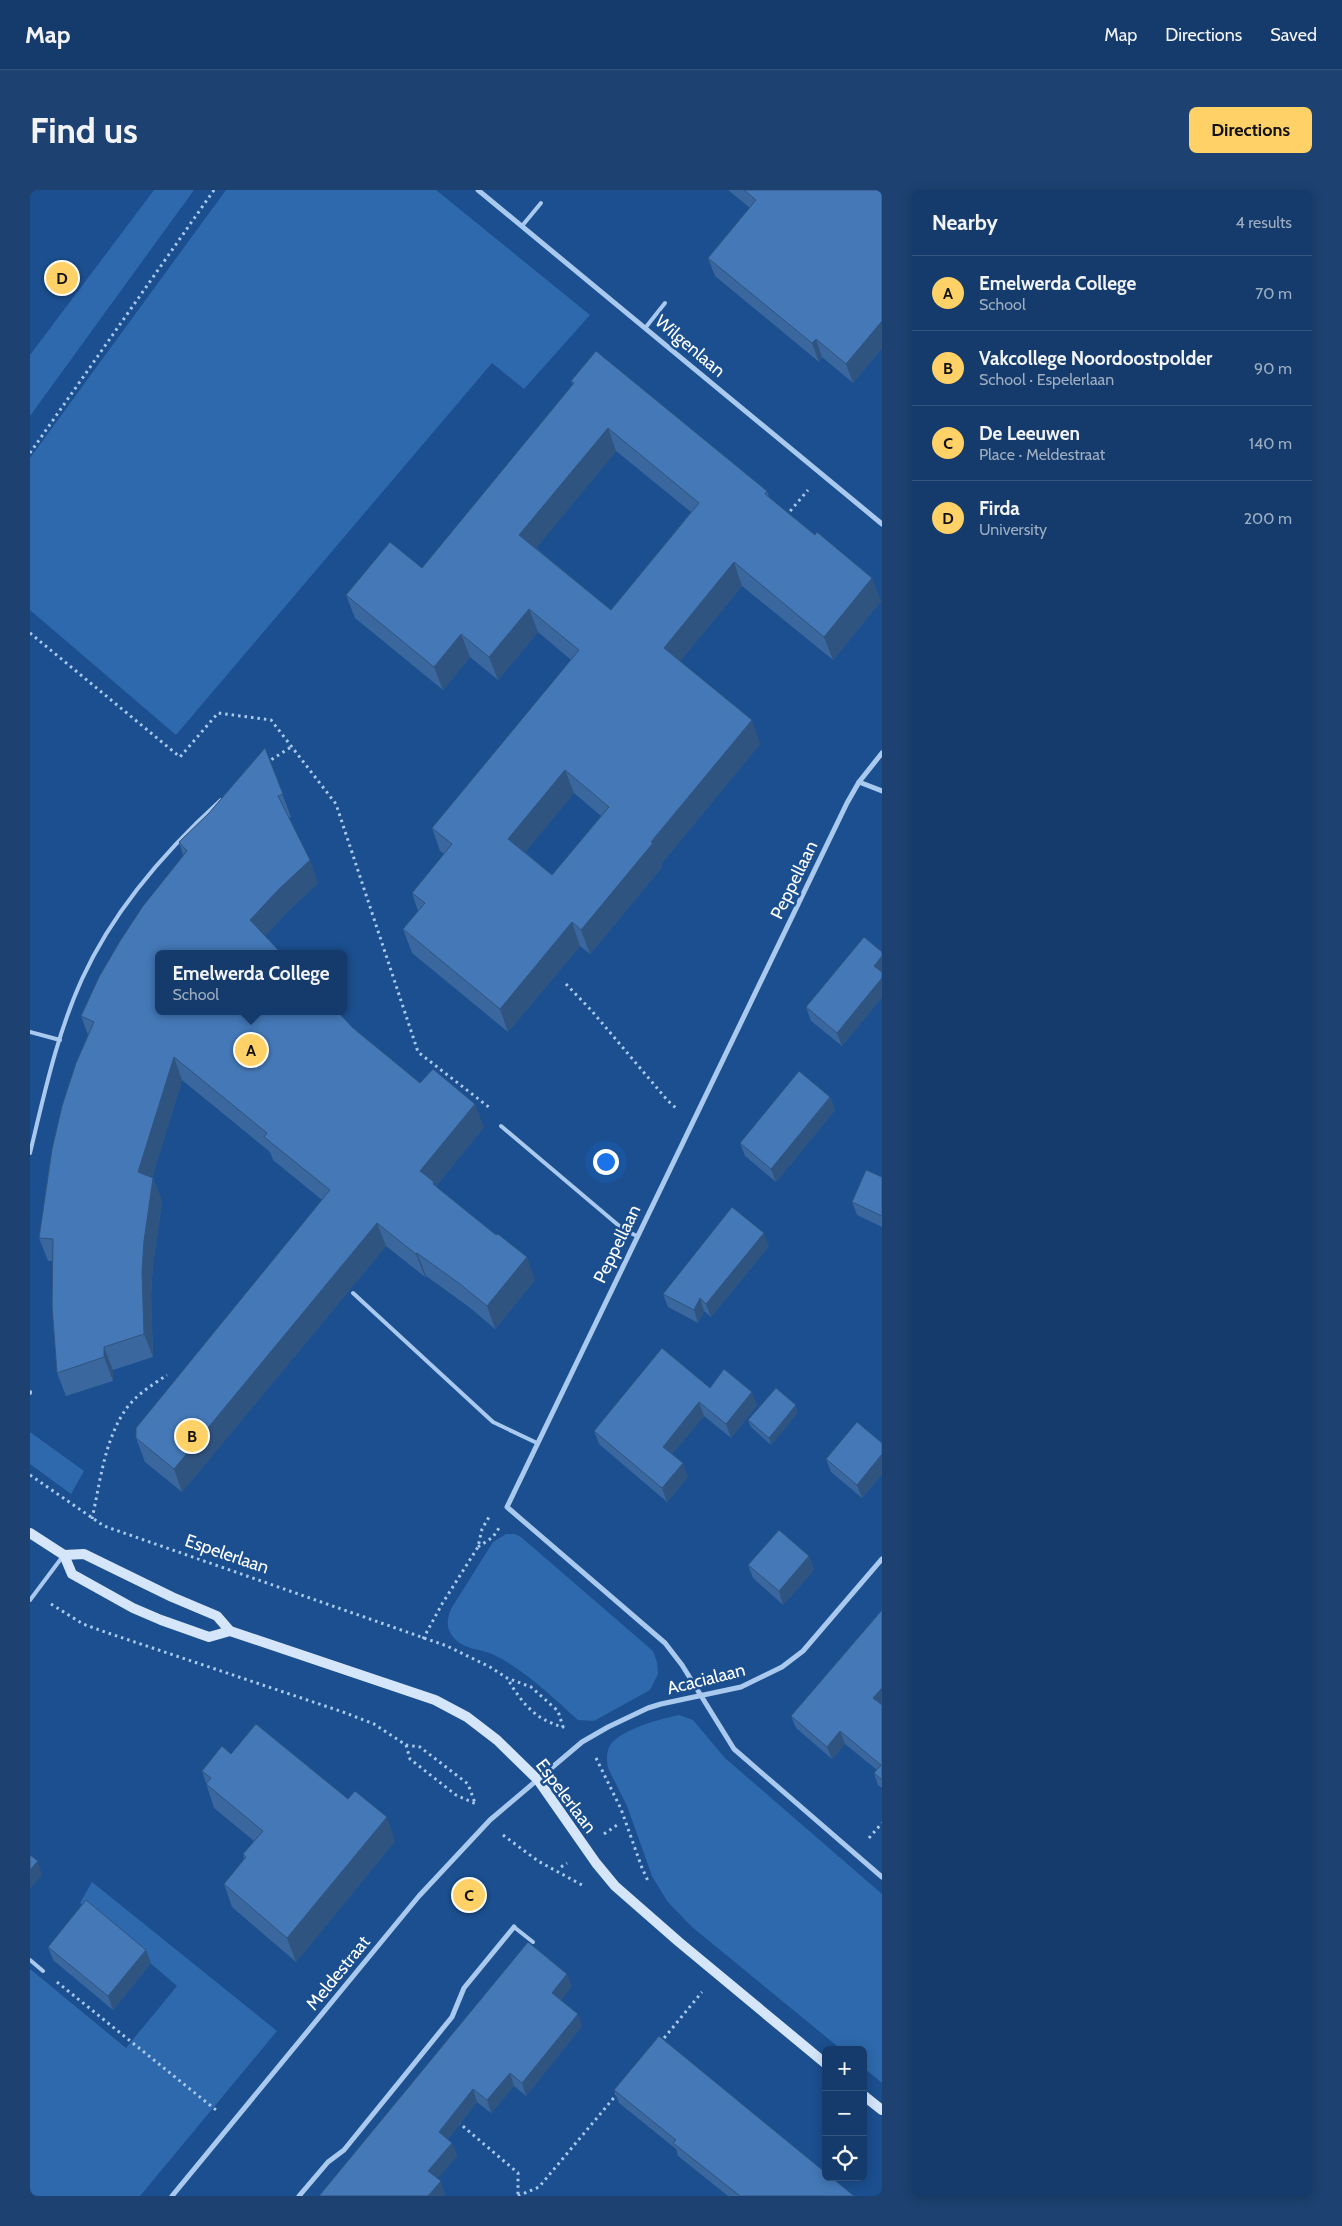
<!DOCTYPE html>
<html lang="en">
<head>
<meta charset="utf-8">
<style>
  :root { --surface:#143b6b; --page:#1d4271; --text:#f1f3f6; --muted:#9dadc1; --line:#33557e; --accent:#ffd166 }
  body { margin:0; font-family:Cabin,sans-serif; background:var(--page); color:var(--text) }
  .controls { position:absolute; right:15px; bottom:15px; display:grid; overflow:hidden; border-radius:8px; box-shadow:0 2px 12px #0003 }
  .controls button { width:45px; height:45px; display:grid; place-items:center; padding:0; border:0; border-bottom:1px solid var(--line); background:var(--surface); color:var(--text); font:25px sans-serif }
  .you { position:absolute; left:575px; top:971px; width:18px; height:18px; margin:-12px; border:4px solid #fff; border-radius:50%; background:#1a73e8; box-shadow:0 0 0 8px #1a73e833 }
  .badge { display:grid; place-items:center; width:32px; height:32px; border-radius:50%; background:var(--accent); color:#111; font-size:16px; font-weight:700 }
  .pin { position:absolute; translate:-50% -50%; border:2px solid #fff; box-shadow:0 1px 5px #0006 }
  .popup { position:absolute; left:125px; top:760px; width:192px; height:65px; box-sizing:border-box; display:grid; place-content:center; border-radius:8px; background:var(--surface); filter:drop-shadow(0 1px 4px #0005); font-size:16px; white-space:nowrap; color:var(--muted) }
  .popup b { font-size:19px; color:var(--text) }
  .popup::after { content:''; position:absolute; left:50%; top:100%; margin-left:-10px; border:10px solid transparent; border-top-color:var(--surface) }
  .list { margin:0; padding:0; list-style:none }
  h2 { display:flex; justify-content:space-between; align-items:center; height:65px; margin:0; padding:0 20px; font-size:21px }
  h2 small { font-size:16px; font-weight:400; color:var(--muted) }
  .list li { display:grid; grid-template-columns:32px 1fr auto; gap:15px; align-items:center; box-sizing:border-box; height:75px; padding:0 20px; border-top:1px solid var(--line) }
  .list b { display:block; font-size:19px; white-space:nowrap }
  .list p { margin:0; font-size:16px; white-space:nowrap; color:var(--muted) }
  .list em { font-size:16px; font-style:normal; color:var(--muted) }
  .icon { flex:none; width:28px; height:28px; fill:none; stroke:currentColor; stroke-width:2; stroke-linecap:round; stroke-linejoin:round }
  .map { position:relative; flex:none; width:852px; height:2006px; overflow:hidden; border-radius:8px }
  header { display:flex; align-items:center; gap:30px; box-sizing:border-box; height:70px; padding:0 25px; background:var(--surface); border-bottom:1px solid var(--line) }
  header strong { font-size:24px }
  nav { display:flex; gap:28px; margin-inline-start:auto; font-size:18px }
  .intro { display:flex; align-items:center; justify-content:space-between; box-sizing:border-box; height:120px; padding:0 30px }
  h1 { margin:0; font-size:35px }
  .button { padding:12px 22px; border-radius:8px; background:var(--accent); color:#111; font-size:18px; font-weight:700 }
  main { display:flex; gap:30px; padding:0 30px }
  aside { flex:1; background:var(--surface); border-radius:8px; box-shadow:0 2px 12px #0003 }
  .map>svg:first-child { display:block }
  .green { fill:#2e69ad }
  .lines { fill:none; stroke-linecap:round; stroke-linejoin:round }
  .path { stroke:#a9c9ee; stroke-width:3; stroke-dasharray:2.5 4; stroke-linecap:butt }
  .service { stroke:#a9c9ee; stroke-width:4 }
  .minor { stroke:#a9c9ee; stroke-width:5 }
  .secondary { stroke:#d6e6fa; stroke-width:10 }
  .wall { fill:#3a679d; fill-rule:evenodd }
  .shaded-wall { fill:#305480 }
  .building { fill:#4478b7; stroke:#305480; fill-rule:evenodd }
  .labels { text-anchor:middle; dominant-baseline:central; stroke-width:5; stroke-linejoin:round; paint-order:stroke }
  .street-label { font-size:18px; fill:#fff; stroke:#1b4f8f }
</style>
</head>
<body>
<header>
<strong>Map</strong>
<nav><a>Map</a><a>Directions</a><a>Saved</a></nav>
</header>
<div class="intro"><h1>Find us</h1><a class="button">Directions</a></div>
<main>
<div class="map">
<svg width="852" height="2006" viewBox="0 0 852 2006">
  <rect width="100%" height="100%" fill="#1b4f8f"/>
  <!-- green -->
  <g class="green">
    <path d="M 124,0 L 164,0 L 0,226 L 0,165 Z"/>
    <path d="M 196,0 L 406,0 L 560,125 L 494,199 L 462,173 L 146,545 L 0,420 L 0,268 Z"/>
    <path d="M 0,1242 L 54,1281 L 41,1304 L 0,1274 Z"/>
    <path d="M 476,1344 L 485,1344 L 491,1347 L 623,1461 L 627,1472 L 628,1484 L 620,1500 L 564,1531 L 548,1530 C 522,1507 497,1482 466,1466 C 454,1459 436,1460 426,1450 C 416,1440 416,1431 421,1419 L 463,1352 Z"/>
    <path d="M 649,1525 L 663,1530 L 695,1568 L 852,1704 L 852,1893 L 833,1877 L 833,1860 L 812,1860 L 662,1737 L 637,1711 L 622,1686 L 597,1616 L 578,1578 C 576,1568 576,1556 586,1549 C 601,1537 630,1529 649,1525 Z"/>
    <path d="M 62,1692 L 247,1841 L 110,2006 L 0,2006 L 0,1779 L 96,1858 L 147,1796 L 50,1713 Z"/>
  </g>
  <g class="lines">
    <!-- path -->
    <g class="path">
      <path d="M 0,263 L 184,0"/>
      <path d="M 756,326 L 778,300"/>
      <path d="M 0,443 L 150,567 L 188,523 L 241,530 L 306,614 L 388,862 L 460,918"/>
      <path d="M 236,573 L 261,557"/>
      <path d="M 536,794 L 561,820 L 638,911 L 647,919"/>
      <path d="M 0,1285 L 74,1336 L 417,1456 L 460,1477 L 477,1488 L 501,1497 L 528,1521 L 533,1537 C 504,1529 492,1513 477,1488"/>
      <path d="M 62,1329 C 70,1293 74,1253 94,1222 C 104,1206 122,1195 137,1185"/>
      <path d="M 448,1357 L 463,1347 L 469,1338"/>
      <path d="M 21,1414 L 53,1434 L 75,1442 L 313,1522 L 344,1534 L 376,1555 L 390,1557 L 438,1594 L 445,1613"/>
      <path d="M 393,1449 L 412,1414 L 448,1357 L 452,1339 L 459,1327"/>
      <path d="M 376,1555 L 380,1569 L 426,1605 L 446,1614"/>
      <path d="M 566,1568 L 591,1619 L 612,1678 L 619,1693"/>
      <path d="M 574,1644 L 590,1633"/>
      <path d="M 473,1645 L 508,1671 L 552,1695"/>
      <path d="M 839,1648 L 852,1633"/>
      <path d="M 531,1677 L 537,1673"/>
      <path d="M 27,1792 L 186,1920"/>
      <path d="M 630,1853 L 672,1802"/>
      <path d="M 428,1932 L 488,1983 L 488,2006"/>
      <path d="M 488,2006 L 509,1997 L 587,1904"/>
    </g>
    <!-- service -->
    <g class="service">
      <path d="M 492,36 L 511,13"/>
      <path d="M 616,137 L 635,113"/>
      <path d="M 0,842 L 30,850"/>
      <path d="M 471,936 L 594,1040 L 607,1046"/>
      <path d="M 0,963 C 14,905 27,844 52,789 C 83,721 137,659 191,610"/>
      <path d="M 323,1103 L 463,1232 L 507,1253"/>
      <path d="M 0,1202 L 0,1203"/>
      <path d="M 0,1410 L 33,1366"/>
      <path d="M 484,1737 L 503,1752"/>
      <path d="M 0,1770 L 13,1781"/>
    </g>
    <!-- minor -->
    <g class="minor">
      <path d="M 448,0 L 852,334"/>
      <path d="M 852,563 L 829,592 L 817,613 L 477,1317 L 635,1453 L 652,1475 L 704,1559 L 852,1687"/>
      <path d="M 829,592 L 852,601"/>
      <path d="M 142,2006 L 389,1706 L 460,1630 L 552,1552 L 578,1537 L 618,1518 L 631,1514 L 711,1497 L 752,1477 L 773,1461 L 852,1369"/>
      <path d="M 269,2006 L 298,1972 L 314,1960 L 422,1827 L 434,1798 L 484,1737"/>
    </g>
    <!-- secondary -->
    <g class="secondary">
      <path d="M 0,1343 L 34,1365 L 42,1384 L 103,1418 L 131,1430 L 179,1447 L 200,1441"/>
      <path d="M 34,1365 L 54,1364 L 142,1407 L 187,1426 L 200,1441 L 405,1510 L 437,1527 L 467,1550 L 508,1590 L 566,1673 L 585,1696 L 649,1752 L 796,1874"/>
      <path d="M 833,1905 L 852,1920"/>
    </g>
  </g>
  <!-- wall -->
  <g class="wall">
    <path d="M 698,0 L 852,0 L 852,158 L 823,193 L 792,167 L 789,172 L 685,86 L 678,68 L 720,18 Z"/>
    <path d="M 541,191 L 737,301 L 739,307 L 851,411 L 803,470 L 712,396 L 650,471 L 730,554 L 631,674 L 632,677 L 560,764 L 550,756 L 478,842 L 382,763 L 373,739 L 388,721 L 382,703 L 414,664 L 410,661 L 402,638 L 541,470 L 508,442 L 468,490 L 440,467 L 413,500 L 325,428 L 316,405 L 392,378 L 543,195 ZM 586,261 L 661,322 L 581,420 L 506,358 ZM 544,603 L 571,626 L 522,685 L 495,662 Z"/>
    <path d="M 235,558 L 261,627 L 259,628 L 288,693 L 257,722 L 235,746 L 323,838 L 390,893 L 454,937 L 406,996 L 505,1090 L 465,1139 L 439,1117 L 396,1086 L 395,1087 L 356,1056 L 152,1302 L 115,1272 L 106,1248 L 292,1010 L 243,970 L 240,962 L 152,890 L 122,988 L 123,988 L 132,1012 L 123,1074 L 121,1105 L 123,1167 L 83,1180 L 83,1191 L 36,1206 L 27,1183 L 22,1071 L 18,1071 L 9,1048 L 58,845 L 51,826 L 153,665 L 149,652 L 179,623 Z"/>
    <path d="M 852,762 L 852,807 L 812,856 L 781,831 L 776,817 Z"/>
    <path d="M 800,907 L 805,920 L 746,992 L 715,966 L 710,953 Z"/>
    <path d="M 852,987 L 852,1037 L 827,1025 L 822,1012 Z"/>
    <path d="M 739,1056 L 681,1127 L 674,1121 L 668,1133 L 638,1117 L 633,1104 Z"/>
    <path d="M 680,1198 L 727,1215 L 701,1248 L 674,1226 L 642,1264 L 658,1287 L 637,1312 L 569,1254 L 564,1241 Z"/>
    <path d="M 768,1222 L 741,1255 L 721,1237 L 718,1230 Z"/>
    <path d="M 852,1253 L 852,1284 L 832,1308 L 801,1282 L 796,1269 Z"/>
    <path d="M 779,1366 L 784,1380 L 753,1415 L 723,1388 L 718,1375 Z"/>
    <path d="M 852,1420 L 852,1598 L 848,1595 L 844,1583 L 847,1580 L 815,1554 L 802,1569 L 766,1538 L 761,1526 Z"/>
    <path d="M 201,1564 L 365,1651 L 266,1772 L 202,1717 L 194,1694 L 214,1669 L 213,1664 L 224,1651 L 184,1618 L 172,1581 Z"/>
    <path d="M 18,1757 L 121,1773 L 83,1820 L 23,1770 Z"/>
    <path d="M 542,1796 L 531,1810 L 552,1836 L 496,1906 L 484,1896 L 461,1923 L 447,1912 L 417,1950 L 422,1953 L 427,1966 L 407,1988 L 415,2004 L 413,2006 L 289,2006 Z"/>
    <path d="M 584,1900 L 824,2006 L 698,2006 L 648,1966 L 646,1959 L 589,1913 Z"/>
  </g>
  <!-- shaded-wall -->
  <g class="shaded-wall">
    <path d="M 852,131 L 852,158 L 823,193 L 816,174 Z"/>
    <path d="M 786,149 L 792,167 L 789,172 L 782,153 Z"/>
    <path d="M 578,238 L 586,261 L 498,368 L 489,345 Z"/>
    <path d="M 704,372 L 712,396 L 642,481 L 634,458 Z"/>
    <path d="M 842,388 L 851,411 L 803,470 L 794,447 Z"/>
    <path d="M 499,419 L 508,442 L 468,490 L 459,467 Z"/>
    <path d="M 431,444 L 440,467 L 413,500 L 404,477 Z"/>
    <path d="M 722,530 L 730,554 L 631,674 L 632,677 L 560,764 L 551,740 L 621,652 Z"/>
    <path d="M 535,580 L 544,603 L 487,672 L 478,649 Z"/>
    <path d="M 280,670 L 288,693 L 257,722 L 228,754 L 220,730 L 249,699 Z"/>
    <path d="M 542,732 L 550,756 L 478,842 L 470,819 Z"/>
    <path d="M 852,766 L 852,785 L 844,776 Z"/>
    <path d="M 852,788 L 852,807 L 812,856 L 807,843 Z"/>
    <path d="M 144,867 L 152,890 L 117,1005 L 108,982 Z"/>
    <path d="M 800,907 L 805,920 L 746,992 L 741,979 Z"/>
    <path d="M 445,914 L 454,937 L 406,996 L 413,1015 L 390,981 Z"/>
    <path d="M 123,988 L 132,1012 L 123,1074 L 121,1105 L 123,1167 L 114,1144 L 112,1082 L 114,1051 Z"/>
    <path d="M 347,1033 L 356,1056 L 152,1302 L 144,1279 Z"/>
    <path d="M 734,1043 L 739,1056 L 681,1127 L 676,1114 Z"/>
    <path d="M 387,1063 L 396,1086 L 395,1087 L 386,1064 Z"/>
    <path d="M 497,1067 L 505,1090 L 465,1139 L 457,1116 Z"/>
    <path d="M 670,1108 L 674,1121 L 668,1133 L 664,1120 Z"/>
    <path d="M 74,1157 L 83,1180 L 83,1191 L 74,1167 Z"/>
    <path d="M 722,1202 L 727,1215 L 701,1248 L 696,1234 Z"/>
    <path d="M 669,1212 L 674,1226 L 637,1270 L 633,1257 Z"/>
    <path d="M 766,1215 L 768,1222 L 741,1255 L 739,1248 Z"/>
    <path d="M 852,1264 L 852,1284 L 832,1308 L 827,1295 Z"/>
    <path d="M 653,1273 L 658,1287 L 637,1312 L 632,1298 Z"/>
    <path d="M 779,1366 L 784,1380 L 753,1415 L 749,1401 Z"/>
    <path d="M 852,1498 L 852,1515 L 843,1508 Z"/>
    <path d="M 810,1541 L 815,1554 L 802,1569 L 797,1557 Z"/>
    <path d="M 357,1627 L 365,1651 L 266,1772 L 257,1748 Z"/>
    <path d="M 8,1671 L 12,1685 L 0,1699 L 0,1680 Z"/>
    <path d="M 116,1760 L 121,1773 L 83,1820 L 78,1806 Z"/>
    <path d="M 537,1784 L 542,1796 L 527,1816 L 522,1803 Z"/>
    <path d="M 548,1824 L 552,1836 L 496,1906 L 492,1893 Z"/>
    <path d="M 480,1883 L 484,1896 L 461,1923 L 457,1910 Z"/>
    <path d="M 443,1899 L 447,1912 L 413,1955 L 409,1942 Z"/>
    <path d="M 422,1953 L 427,1966 L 403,1994 L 398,1981 Z"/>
    <path d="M 411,1991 L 415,2004 L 413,2006 L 398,2006 Z"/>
  </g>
  <!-- building -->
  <g class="building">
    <path d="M 714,0 L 852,0 L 852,131 L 816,174 L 786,149 L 782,153 L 678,68 L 726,10 Z"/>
    <path d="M 566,161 L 737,301 L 735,304 L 785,345 L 787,342 L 842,388 L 794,447 L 704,372 L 634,458 L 722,530 L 621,652 L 623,653 L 551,740 L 542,732 L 470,819 L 373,739 L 395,713 L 382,703 L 422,654 L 402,638 L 549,460 L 499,419 L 459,467 L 431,444 L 404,477 L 316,405 L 360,352 L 392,378 L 544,193 L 541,191 ZM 578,238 L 669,313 L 581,420 L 489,345 ZM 535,580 L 579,617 L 522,685 L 478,649 Z"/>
    <path d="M 235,558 L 253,604 L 248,606 L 280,670 L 249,699 L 220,730 L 252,764 L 128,764 L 128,821 L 307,821 L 323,838 L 390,893 L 403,879 L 445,914 L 390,981 L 404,992 L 403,994 L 466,1045 L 468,1044 L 497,1067 L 457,1116 L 430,1094 L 387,1063 L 386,1064 L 347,1033 L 144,1279 L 106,1248 L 106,1238 L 300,1000 L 234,947 L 237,943 L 144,867 L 108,982 L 123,988 L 114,1051 L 112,1082 L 114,1144 L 74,1157 L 74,1167 L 27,1183 L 22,1116 L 23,1049 L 9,1048 L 22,959 L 32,916 L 46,873 L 64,832 L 51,826 L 69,787 L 90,751 L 113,716 L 157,661 L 149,652 L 179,623 Z"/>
    <path d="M 834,747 L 852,762 L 852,766 L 844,776 L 852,782 L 852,788 L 807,843 L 776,817 Z"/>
    <path d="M 769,881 L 800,907 L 741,979 L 710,953 Z"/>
    <path d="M 836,980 L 852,987 L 852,1026 L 822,1012 Z"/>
    <path d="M 702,1017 L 734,1043 L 676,1114 L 670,1108 L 664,1120 L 633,1104 Z"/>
    <path d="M 632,1158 L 680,1198 L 694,1179 L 722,1202 L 696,1234 L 669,1212 L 633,1257 L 653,1273 L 632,1298 L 564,1241 Z"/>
    <path d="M 746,1198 L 766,1215 L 739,1248 L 718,1230 Z"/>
    <path d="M 827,1232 L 852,1253 L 852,1264 L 827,1295 L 796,1269 Z"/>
    <path d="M 749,1340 L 779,1366 L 749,1401 L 718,1375 Z"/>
    <path d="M 852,1420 L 852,1498 L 843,1508 L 852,1515 L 852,1590 L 844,1583 L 851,1575 L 810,1541 L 797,1557 L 761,1526 Z"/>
    <path d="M 226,1534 L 318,1609 L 325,1601 L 357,1627 L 257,1748 L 194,1694 L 216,1667 L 213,1664 L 233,1641 L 176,1594 L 181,1588 L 172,1581 L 192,1556 L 201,1564 Z"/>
    <path d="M 0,1665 L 8,1671 L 0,1680 Z"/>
    <path d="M 56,1710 L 116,1760 L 78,1806 L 18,1757 Z"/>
    <path d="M 498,1752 L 537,1784 L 522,1803 L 548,1824 L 492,1893 L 480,1883 L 457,1910 L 443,1899 L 409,1942 L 422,1953 L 398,1981 L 411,1991 L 398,2006 L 289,2006 Z"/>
    <path d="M 629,1846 L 796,1983 L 796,1987 L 801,1987 L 824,2006 L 710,2006 L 643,1953 L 646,1950 L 584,1900 Z"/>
  </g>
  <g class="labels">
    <!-- street labels -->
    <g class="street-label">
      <text transform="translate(660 156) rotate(40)">Wilgenlaan</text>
      <text transform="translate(764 690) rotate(-64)">Peppellaan</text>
      <text transform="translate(587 1054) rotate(-64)">Peppellaan</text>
      <text transform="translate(197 1364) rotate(19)">Espelerlaan</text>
      <text transform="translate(676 1489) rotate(-14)">Acacialaan</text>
      <text transform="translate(536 1606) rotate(53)">Espelerlaan</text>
      <text transform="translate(308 1783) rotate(-51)">Meldestraat</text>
    </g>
  </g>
</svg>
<div class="controls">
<button>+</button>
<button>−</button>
<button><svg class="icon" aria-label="locate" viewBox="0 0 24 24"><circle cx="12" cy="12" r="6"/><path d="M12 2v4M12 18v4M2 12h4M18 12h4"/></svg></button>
</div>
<div class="you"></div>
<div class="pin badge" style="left:221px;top:860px">A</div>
<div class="popup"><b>Emelwerda College</b>School</div>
<div class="pin badge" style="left:162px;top:1246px">B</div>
<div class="pin badge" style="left:439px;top:1705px">C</div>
<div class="pin badge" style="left:32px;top:88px">D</div>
</div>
<aside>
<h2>Nearby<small>4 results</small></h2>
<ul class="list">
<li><span class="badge">A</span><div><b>Emelwerda College</b><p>School</p></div><em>70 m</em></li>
<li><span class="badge">B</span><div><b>Vakcollege Noordoostpolder</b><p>School · Espelerlaan</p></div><em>90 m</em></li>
<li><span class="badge">C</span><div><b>De Leeuwen</b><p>Place · Meldestraat</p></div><em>140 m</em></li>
<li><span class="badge">D</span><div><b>Firda</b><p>University</p></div><em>200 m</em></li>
</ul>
</aside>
</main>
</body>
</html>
